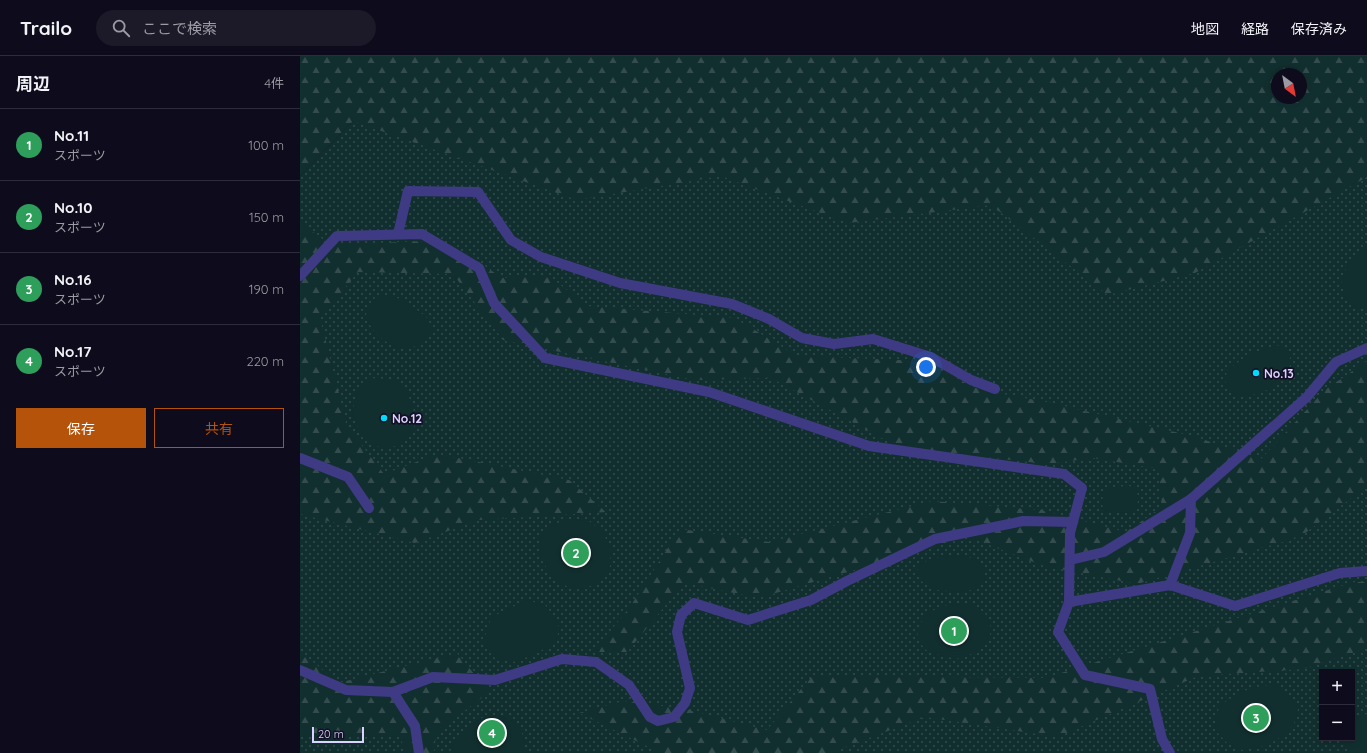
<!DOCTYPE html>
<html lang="ja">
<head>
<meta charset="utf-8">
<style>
  :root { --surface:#0e0b1c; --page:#1c1929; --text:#f1f3f6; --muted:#9b9ba3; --line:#2e2b3b; --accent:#b45309 }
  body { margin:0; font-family:Quicksand,"Noto Sans JP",sans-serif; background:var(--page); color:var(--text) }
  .controls { position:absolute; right:12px; bottom:12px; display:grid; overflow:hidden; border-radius:0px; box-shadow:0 2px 6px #0003 }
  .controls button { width:36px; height:36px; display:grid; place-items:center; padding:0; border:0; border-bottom:1px solid var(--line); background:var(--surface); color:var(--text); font:20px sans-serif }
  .compass { position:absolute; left:971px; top:12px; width:36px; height:36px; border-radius:50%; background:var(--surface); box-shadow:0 2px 6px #0003; rotate:148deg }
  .scale { position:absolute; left:12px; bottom:10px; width:52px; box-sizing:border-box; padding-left:4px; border:2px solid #dad3ff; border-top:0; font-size:11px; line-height:14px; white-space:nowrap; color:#dad3ff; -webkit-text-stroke:3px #130f25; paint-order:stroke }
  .you { position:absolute; left:626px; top:311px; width:14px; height:14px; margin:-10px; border:3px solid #fff; border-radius:50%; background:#1a73e8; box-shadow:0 0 0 6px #1a73e833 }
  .badge { display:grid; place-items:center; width:26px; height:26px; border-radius:50%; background:var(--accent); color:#fff; font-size:13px; font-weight:700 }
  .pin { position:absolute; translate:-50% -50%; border:2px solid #fff; box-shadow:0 1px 4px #0006 }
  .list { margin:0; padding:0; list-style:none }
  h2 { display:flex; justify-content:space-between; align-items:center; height:52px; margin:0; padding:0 16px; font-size:17px }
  h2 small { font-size:13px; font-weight:400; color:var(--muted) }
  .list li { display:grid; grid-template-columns:26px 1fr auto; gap:12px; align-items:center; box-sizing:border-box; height:72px; padding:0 16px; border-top:1px solid var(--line) }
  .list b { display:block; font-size:15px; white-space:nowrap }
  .list p { margin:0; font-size:13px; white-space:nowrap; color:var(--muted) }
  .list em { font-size:13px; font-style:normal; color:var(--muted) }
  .actions { display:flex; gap:8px; padding:12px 16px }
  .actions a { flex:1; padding:9px 0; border:1px solid var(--accent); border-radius:0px; text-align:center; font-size:14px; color:var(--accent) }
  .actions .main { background:var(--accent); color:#fff }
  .icon { flex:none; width:22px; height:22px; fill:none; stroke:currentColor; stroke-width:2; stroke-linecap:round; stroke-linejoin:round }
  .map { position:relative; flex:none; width:1067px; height:697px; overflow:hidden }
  header { display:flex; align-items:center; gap:24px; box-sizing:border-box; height:56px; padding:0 20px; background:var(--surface); border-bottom:1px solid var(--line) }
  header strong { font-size:19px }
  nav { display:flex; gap:22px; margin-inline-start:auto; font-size:14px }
  .search { width:280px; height:36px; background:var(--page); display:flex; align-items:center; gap:10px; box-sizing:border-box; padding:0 14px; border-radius:22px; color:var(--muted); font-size:15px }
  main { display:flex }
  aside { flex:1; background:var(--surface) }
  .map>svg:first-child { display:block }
  .grass { fill:url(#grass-dots); fill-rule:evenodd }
  .forest { fill:url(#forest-firs); fill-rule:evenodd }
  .pitch { fill:#122f2f }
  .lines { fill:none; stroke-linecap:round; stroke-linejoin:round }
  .minor { stroke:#3f3a84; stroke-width:10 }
  .poi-dot { fill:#01dbfd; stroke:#130f25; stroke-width:1.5 }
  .labels { text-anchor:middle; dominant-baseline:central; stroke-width:3.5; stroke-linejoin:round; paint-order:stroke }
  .poi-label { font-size:12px; font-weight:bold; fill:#dad3ff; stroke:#130f25; text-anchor:start }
</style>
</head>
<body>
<header>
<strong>Trailo</strong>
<div class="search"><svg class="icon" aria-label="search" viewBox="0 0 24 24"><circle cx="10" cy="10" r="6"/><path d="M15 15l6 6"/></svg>ここで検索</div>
<nav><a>地図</a><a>経路</a><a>保存済み</a></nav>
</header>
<main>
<aside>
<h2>周辺<small>4件</small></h2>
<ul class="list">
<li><span class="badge" style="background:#2e9e5b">1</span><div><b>No.11</b><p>スポーツ</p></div><em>100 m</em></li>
<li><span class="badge" style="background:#2e9e5b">2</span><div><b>No.10</b><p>スポーツ</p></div><em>150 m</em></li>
<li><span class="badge" style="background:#2e9e5b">3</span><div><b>No.16</b><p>スポーツ</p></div><em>190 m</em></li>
<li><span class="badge" style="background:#2e9e5b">4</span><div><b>No.17</b><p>スポーツ</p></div><em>220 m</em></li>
</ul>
<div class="actions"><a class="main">保存</a><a>共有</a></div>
</aside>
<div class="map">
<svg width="1067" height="697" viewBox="0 0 1067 697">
  <defs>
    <pattern id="grass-dots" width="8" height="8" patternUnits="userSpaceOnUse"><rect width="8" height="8" fill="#122f2f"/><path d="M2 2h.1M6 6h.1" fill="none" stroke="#344c4e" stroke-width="1.8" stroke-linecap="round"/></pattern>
    <pattern id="forest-firs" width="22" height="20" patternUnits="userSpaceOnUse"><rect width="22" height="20" fill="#122f2f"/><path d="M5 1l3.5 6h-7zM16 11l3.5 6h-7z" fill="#344c4e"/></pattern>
  </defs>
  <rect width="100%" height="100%" fill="#130f25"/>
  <!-- grass -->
  <path class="grass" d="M 53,65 L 1067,101 L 1067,697 L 0,697 L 0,120 ZM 1022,616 L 1052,616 L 1052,682 L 1022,682 Z"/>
  <!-- forest -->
  <g class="forest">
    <path d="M 0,0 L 1067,0 L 1067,121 L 895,217 L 808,239 L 691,149 L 548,167 L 421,120 L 277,144 L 53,65 L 0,120 ZM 977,18 L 1001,18 L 1001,42 L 977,42 Z"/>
    <path d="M 0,167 L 31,189 L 125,185 L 166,197 L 202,222 L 248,219 L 287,250 L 435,262 L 497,300 L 622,305 L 680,334 L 747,346 L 896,381 L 961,403 L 1025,334 L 1067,305 L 1067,430 L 1000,481 L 837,528 L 744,510 L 668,481 L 459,542 L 384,527 L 327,596 L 293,596 L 330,551 L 380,473 L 469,486 L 632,445 L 741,454 L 826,476 L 862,451 L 859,413 L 793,402 L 747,408 L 598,391 L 471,322 L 394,324 L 203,284 L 153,218 L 58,216 L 20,262 L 47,370 L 84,418 L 138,398 L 269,424 L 306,456 L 178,464 L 115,487 L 0,458 Z"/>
    <path d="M 1054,526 L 1067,526 L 1067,592 L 1003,613 L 898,620 L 757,681 L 625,661 L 529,697 L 361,697 L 279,657 L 323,645 L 385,653 L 467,674 L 512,620 L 745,622 Z"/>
    <path d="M 0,595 L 38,627 L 157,597 L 189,636 L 136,677 L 134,697 L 109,697 L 98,680 L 0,680 Z"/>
  </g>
  <!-- pitch -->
  <g class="pitch">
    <path d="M 1064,192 L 1067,192 L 1067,252 C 1047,254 1046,241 1041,225 L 1049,205 Z"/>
    <path d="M 85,239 L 105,244 L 126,261 L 131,269 L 131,278 C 125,283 120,288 113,291 C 96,297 74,280 68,265 C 66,261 66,256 66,252 L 75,242 Z"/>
    <path d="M 982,289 L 990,298 C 990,303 991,310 989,314 C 981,330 953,344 936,339 C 932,338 929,334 926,331 L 925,321 L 928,314 L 946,300 L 970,291 Z"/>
    <path d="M 78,322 L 95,325 L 107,337 L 113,350 L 115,369 L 108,383 L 89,393 L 71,389 L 61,380 L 52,356 L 57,336 L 65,323 Z"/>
    <path d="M 835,430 C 840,444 840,448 828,457 L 805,455 L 802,449 L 803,435 L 810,431 Z"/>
    <path d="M 268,463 L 289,465 L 303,477 L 311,492 L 310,511 L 298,525 L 284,534 L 269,532 L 252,520 L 241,503 L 240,481 L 249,470 Z"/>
    <path d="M 667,500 C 681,507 685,508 684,525 L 676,532 L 665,536 L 636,534 L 621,525 L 616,517 C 624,497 648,501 667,500 Z"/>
    <path d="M 227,544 L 245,549 L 255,562 L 260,573 L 255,585 L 236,598 L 213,606 L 193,601 L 185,589 L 186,574 L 192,561 Z"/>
    <path d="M 672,547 C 678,552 686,557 689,564 C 691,567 691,576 690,579 C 686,586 670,601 662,602 C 655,604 632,598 626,594 C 620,589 615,577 619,570 C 632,547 649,549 672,547 Z"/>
    <path d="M 978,628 L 991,641 L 998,653 L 996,664 L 984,679 L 966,690 L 942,694 L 927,687 L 916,675 L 915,660 L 921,649 L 940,636 L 961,630 Z"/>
    <path d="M 1067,658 L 1067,697 L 1051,697 L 1046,692 L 1043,682 L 1052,682 L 1052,667 L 1060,661 Z"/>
    <path d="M 186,660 L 209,661 C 222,675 225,677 224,697 L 150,697 C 154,679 171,668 186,660 Z"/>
  </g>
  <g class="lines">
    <!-- minor -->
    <g class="minor">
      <path d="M 98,178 L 108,135 L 178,136 L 211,184 L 241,201 L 320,227 L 432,248 L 469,263 L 502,282 L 534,288 L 573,283 L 631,301 L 671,324 L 695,333"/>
      <path d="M 0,220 L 37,180 L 122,178 L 179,212 L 194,247 L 245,302 L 409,336 L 569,390 L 764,418 L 782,432 L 770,477 L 769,546 L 758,576 L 785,619 L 850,633 L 862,683 L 870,697"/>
      <path d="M 0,402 L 48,421 L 69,452"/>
      <path d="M 770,504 L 804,496 L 891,443 L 1007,341 L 1036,306 L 1067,292"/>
      <path d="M 870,529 L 890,477 L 891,443"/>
      <path d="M 769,546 L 870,529 L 935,550 L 1040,517 L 1067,515"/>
      <path d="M 0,614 L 46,634 L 93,636 L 133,621 L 195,624 L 262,603 L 296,606 L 329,629 L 350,661 L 358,665 L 374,661 L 385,647 L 390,632 L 377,576 L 381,559 L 394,547 L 448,564 L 511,544 L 547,525 L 635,483 L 723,465 L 773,466"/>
      <path d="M 93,636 L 115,670 L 119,697"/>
    </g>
  </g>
  <!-- markers -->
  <g class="poi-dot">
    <circle cx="956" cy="317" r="4"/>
    <circle cx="84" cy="362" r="4"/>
  </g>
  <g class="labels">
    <!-- poi labels -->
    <g class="poi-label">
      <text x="964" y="317">No.13</text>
      <text x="92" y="362">No.12</text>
    </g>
  </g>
</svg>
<div class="controls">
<button>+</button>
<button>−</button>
</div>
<svg class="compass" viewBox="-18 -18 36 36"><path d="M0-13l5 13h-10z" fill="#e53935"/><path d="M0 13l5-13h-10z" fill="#9b9ba3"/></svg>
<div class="scale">20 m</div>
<div class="you"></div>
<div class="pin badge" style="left:654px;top:575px;background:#2e9e5b">1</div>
<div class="pin badge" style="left:276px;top:497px;background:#2e9e5b">2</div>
<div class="pin badge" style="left:956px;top:662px;background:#2e9e5b">3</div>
<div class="pin badge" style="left:192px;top:677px;background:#2e9e5b">4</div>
</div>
</main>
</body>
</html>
